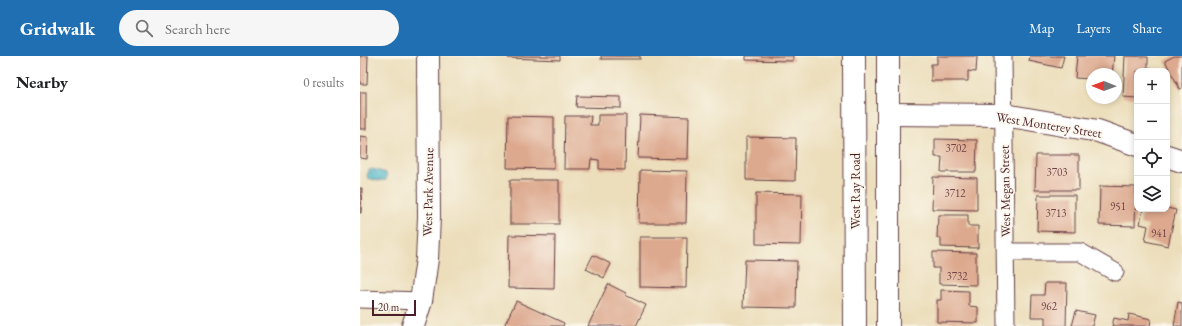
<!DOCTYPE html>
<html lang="en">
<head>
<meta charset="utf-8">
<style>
  :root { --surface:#fff; --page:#f6f6f6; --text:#202124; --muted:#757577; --line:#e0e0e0; --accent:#1f6fb2 }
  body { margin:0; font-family:"EB Garamond",serif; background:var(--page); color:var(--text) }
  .controls { position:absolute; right:12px; top:12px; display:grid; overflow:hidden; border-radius:8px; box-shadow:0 2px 6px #0003 }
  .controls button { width:36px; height:36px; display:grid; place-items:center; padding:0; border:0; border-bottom:1px solid var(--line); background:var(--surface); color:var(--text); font:20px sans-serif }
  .compass { position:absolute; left:726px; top:12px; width:36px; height:36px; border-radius:50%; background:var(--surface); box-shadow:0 2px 6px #0003; rotate:271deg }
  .scale { position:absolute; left:12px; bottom:10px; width:44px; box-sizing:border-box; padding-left:4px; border:2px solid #4a1f2b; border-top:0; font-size:11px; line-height:14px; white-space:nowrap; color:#4a1f2b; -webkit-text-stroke:3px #fbf7ec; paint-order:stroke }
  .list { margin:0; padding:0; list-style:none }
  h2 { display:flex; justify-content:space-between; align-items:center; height:52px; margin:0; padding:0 16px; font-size:17px }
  h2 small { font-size:13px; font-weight:400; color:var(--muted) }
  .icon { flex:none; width:22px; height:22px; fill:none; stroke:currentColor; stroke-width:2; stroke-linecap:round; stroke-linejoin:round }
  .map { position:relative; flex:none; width:822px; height:270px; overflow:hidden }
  header { display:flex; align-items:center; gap:24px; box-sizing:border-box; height:56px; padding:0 20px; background:var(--accent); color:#fff }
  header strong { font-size:19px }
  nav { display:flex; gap:22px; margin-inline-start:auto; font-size:14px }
  .search { width:280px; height:36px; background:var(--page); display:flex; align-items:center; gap:10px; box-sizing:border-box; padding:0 14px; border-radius:22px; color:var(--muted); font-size:15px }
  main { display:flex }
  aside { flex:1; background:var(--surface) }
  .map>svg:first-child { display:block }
  .water { fill:url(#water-waves); stroke:#4a6a79 }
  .building { fill:#dda98e }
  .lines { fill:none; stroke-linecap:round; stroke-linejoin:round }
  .minor-casing { stroke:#623c41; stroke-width:19 }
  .tertiary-casing { stroke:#623c41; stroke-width:24 }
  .primary-casing { stroke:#623c41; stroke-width:24 }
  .minor { stroke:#fff; stroke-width:17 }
  .tertiary { stroke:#fff; stroke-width:22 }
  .primary { stroke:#fff; stroke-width:22 }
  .labels { text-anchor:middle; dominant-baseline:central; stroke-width:3.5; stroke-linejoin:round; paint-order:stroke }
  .number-label { font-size:11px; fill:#6f4244 }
  .street-label { font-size:13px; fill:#4a1f2b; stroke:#fbf7ec }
</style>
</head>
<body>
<header>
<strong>Gridwalk</strong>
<div class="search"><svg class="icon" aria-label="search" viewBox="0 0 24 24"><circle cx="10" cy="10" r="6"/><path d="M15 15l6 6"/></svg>Search here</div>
<nav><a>Map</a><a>Layers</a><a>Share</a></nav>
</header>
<main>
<aside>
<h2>Nearby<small>0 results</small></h2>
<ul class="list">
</ul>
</aside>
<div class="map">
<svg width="822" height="270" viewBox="0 0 822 270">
  <defs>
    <pattern id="water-waves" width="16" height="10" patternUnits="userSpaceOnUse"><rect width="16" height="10" fill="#4ab6c7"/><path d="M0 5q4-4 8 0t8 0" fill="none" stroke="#4093a2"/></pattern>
  </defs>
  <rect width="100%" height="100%" fill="#fbf7ec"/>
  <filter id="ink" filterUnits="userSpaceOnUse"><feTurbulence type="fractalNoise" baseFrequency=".025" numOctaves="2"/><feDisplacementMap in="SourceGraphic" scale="8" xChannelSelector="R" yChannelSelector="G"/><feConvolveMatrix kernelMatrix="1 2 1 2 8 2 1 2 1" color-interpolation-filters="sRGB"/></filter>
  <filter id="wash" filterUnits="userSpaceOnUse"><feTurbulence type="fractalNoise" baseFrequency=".012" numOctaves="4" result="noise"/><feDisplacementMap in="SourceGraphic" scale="16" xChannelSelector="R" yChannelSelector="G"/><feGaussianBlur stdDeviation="0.9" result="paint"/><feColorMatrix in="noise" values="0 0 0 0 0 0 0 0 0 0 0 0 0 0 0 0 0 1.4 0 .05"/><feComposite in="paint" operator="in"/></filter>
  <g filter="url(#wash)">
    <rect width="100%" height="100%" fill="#ecdebb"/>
    <!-- water -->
    <path class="water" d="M 13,113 L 26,117 L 27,120 L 26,124 L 18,125 L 8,122 L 7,119 L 9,114 Z"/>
    <g id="blocks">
      <!-- building -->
      <g class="building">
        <path d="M 0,0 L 8,0 L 7,28 L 0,28 Z"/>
        <path d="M 148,0 L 200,0 L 200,4 L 148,2 Z"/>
        <rect x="241" y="0" width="39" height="3"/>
        <path d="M 386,0 L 433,0 L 433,5 L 386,4 Z"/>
        <path d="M 577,0 L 617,0 L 616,16 L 608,15 L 608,25 L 571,25 L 571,8 L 577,8 Z"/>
        <path d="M 670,0 L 704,0 L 701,12 L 669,5 Z"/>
        <path d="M 717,0 L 754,0 L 752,18 L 732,18 L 732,23 L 715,22 Z"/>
        <path d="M 765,0 L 788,1 L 788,12 L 797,13 L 797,15 L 777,15 L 777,42 L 763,41 Z"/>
        <path d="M 814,0 L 822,0 L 822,32 L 820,33 L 805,5 Z"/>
        <rect x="0" y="36" width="6" height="37"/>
        <path d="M 217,40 L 261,41 L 261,52 L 216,51 Z"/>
        <path d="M 238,59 L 266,59 L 265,114 L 239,113 L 239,104 L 231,103 L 230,113 L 204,113 L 205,60 L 231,60 L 230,69 L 238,69 Z"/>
        <path d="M 280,59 L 329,61 L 328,103 L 278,102 Z"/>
        <path d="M 148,60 L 194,61 L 194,113 L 147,112 Z"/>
        <path d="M 0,80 L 8,81 L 7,103 L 0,102 Z"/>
        <path d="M 386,81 L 436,82 L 435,125 L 386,124 Z"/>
        <path d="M 575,83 L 617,84 L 616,116 L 581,116 L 582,101 L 575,101 Z"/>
        <path d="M 676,99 L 719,99 L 719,134 L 675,134 Z"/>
        <path d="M 280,114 L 327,115 L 326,167 L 279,167 Z"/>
        <path d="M 573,121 L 617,122 L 617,154 L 572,153 Z"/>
        <rect x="150" y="124" width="49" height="44"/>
        <path d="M 740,130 L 776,131 L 775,170 L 739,169 Z"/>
        <path d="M 0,132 L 2,132 L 1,157 L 0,157 Z"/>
        <path d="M 396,137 L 442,138 L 441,189 L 396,188 Z"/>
        <path d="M 678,139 L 715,139 L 715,176 L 677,175 Z"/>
        <path d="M 807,152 L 816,154 L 808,190 L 785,185 L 788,170 L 780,168 L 783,153 L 807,153 Z"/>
        <path d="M 578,159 L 608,159 L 608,170 L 618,170 L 618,192 L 581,191 L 581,182 L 577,182 Z"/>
        <path d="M 149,179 L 195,180 L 194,233 L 148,232 Z"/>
        <path d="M 280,181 L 327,181 L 326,232 L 280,231 Z"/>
        <path d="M 573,196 L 616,197 L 616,229 L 579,228 L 579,212 L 573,212 Z"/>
        <path d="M 233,199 L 251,208 L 244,222 L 226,213 Z"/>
        <path d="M 385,204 L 437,205 L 436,252 L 383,251 Z"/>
        <path d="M 685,227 L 707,227 L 706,270 L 685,270 L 685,261 L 671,261 L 672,239 L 684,239 Z"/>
        <path d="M 248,228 L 266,237 L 265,239 L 286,249 L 276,270 L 228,270 Z"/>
        <path d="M 581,234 L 609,235 L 609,250 L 618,251 L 618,267 L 577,266 L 577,244 L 581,244 Z"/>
        <path d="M 156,245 L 204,267 L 203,270 L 144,270 Z"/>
        <path d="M 818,246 L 822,247 L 822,270 L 814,270 Z"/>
        <path d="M 716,255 L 735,259 L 732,270 L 712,270 Z"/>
        <path d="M 769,258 L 791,263 L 790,270 L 752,270 L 754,262 L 768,265 Z"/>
      </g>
    </g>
  </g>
  <g filter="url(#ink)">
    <use href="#blocks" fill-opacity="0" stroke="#623c41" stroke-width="1"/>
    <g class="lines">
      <defs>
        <g id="minor">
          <path d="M 643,0 L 646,270"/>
          <path d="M 646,196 L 720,196 L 755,216"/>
          <path d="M 0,243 L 61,245"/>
        </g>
        <g id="tertiary">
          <path d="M 528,58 L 644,59 L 738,75 L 777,89"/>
          <path d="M 807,100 L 822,105"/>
          <path d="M 53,270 L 61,245 L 67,203 L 69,161 L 68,0"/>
        </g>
        <g id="primary">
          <path d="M 494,0 L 495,270"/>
          <path d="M 528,0 L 528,270"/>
        </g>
      </defs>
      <!-- minor casing -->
      <use href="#minor" class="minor-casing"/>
      <!-- tertiary casing -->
      <use href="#tertiary" class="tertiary-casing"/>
      <!-- primary casing -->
      <use href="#primary" class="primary-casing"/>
      <!-- minor -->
      <use href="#minor" class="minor"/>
      <!-- tertiary -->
      <use href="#tertiary" class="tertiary"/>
      <!-- primary -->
      <use href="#primary" class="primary"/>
    </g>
  </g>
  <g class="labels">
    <!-- number labels -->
    <g class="number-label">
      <text x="596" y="92">3702</text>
      <text x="697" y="116">3703</text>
      <text x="595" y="137">3712</text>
      <text x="758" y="150">951</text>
      <text x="696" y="157">3713</text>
      <text x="799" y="177">941</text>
      <text x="597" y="220">3732</text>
      <text x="689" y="250">962</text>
    </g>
    <!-- street labels -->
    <g class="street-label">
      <text transform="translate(689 69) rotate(9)">West Monterey Street</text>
      <text transform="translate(495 135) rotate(-90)">West Ray Road</text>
      <text transform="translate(645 135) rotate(-91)">West Megan Street</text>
      <text transform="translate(68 136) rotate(-89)">West Park Avenue</text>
    </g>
  </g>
</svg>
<div class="controls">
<button>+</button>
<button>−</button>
<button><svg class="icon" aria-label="locate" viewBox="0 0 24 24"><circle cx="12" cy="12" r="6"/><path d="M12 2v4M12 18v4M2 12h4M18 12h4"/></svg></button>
<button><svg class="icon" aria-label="layers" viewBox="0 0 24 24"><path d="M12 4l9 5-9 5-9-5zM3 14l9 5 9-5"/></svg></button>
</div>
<svg class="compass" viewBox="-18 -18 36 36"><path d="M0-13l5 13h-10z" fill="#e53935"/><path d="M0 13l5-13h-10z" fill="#757577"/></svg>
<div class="scale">20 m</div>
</div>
</main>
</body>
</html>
